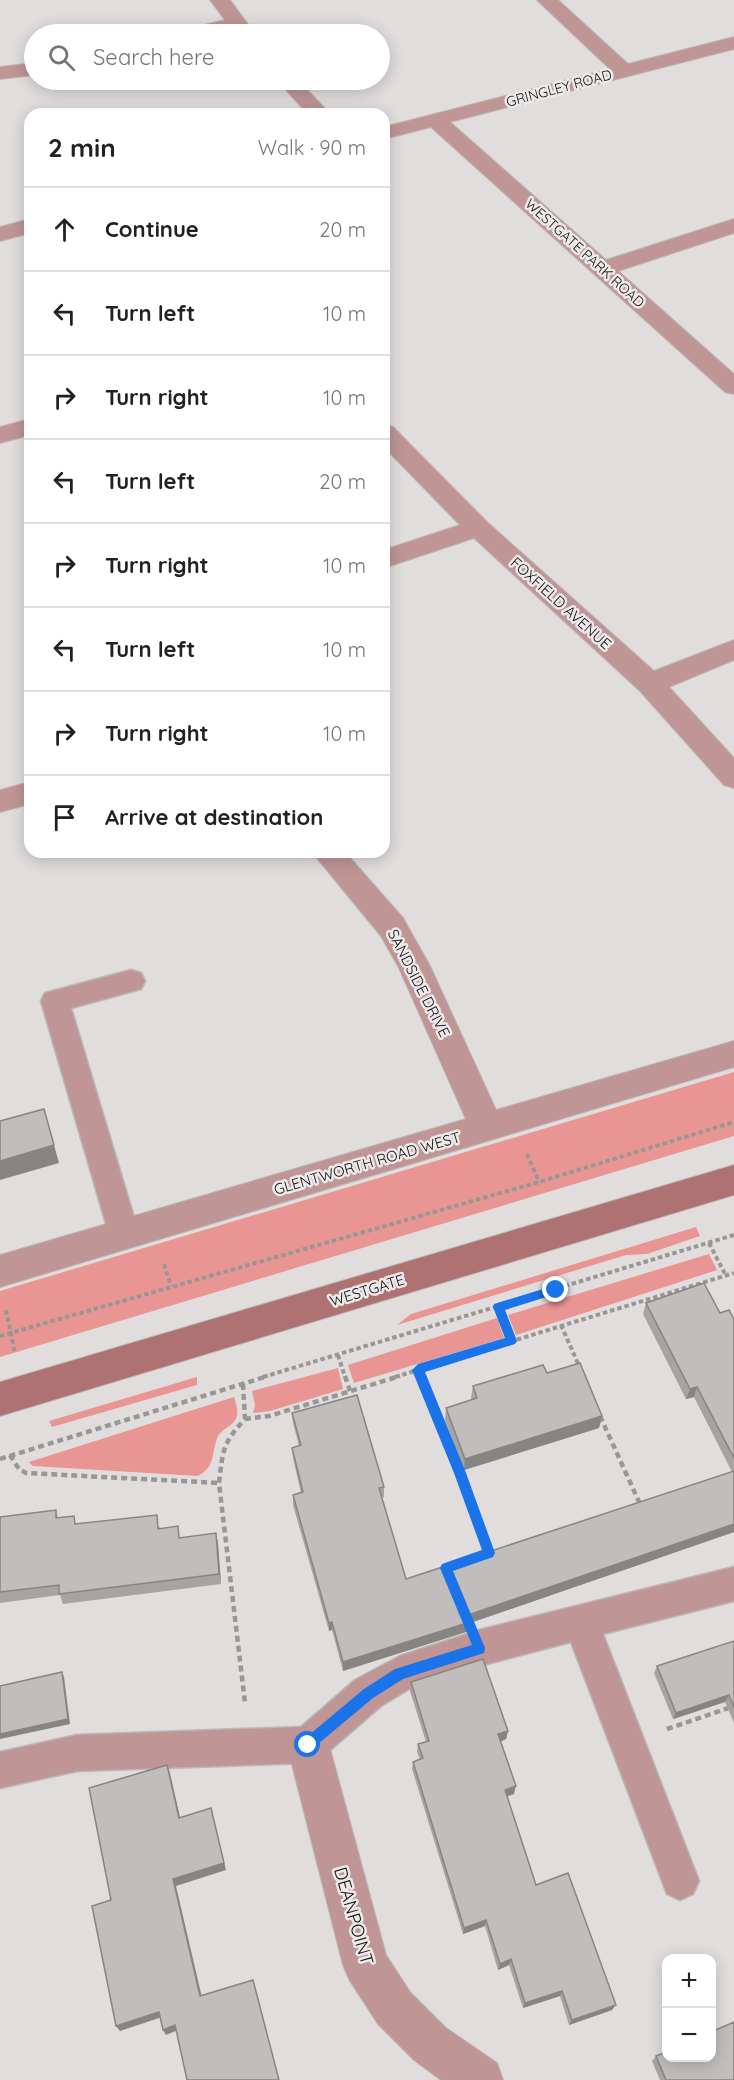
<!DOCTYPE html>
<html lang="en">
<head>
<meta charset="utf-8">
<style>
  :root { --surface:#fff; --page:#f6f6f6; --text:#202124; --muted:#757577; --line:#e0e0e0 }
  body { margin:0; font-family:Quicksand,sans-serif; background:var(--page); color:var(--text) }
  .controls { position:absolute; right:18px; bottom:18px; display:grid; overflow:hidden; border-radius:12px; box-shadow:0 3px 15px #0003 }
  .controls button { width:54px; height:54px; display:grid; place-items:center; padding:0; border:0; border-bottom:2px solid var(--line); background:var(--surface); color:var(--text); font:30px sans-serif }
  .stop { position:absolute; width:18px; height:18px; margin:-14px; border:4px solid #1a73e8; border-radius:50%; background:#fff }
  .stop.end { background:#1a73e8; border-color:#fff; box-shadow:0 2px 6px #0008 }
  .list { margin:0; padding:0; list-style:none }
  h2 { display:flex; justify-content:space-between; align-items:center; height:78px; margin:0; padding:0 24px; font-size:26px }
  h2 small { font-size:20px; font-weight:400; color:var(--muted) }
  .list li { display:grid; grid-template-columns:39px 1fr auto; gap:18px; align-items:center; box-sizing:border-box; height:84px; padding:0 24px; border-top:2px solid var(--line) }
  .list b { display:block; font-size:22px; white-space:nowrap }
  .list em { font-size:20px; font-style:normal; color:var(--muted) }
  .icon { flex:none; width:33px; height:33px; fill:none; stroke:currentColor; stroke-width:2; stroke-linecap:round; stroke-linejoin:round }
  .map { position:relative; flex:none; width:734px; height:2080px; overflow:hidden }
  .search { position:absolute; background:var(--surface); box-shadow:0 3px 15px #0003; left:24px; top:24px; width:366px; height:66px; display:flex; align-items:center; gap:15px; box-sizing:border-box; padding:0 21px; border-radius:33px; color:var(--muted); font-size:22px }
  .panel { position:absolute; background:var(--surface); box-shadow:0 3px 15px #0003; left:24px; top:108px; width:366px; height:750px; border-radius:18px }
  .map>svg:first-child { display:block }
  .green { fill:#e89593 }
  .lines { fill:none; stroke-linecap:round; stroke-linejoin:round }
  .lane-casing { stroke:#bcb8b8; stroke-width:3 }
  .street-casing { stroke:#bcb8b8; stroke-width:2 }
  .secondary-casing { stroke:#bcb8b8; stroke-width:2 }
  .path-far1 { stroke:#999696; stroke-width:4; stroke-dasharray:4.5 3; stroke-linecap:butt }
  .path { stroke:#999696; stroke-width:4.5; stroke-dasharray:6 4; stroke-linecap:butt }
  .lane { fill:#bf9695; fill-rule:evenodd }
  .street { fill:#bf9695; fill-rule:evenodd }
  .secondary { fill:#ad7271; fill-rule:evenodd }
  .wall { fill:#a6a3a3 }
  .shaded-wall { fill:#878484 }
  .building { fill:#c1bdbd; stroke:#878484; stroke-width:1.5 }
  .route { fill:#1a73e8 }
  .labels { text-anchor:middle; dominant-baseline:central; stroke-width:5; stroke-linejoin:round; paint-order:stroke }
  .far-street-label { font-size:14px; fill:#121111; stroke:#eeeaea }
  .street-label { font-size:15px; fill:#121111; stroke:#eeeaea }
  .near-street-label { font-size:18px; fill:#121111; stroke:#eeeaea }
</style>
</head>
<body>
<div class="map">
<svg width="734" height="2080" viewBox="0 0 734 2080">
  <rect width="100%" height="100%" fill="#e1dddd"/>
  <!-- green -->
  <g class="green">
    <path d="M 734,1072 L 734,1136 L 0,1357 L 0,1291 Z"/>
    <path d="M 696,1227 L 700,1236 L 647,1254 L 626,1255 L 397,1325 L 411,1314 Z"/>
    <path d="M 709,1254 L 717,1270 L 516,1335 L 508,1315 Z"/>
    <path d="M 497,1318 L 504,1338 L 354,1383 L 348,1365 Z"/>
    <path d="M 338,1368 L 343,1389 L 270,1411 L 253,1413 L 255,1405 L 252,1391 Z"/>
    <path d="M 197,1377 L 197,1385 L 52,1427 L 49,1421 Z"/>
    <path d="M 234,1397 C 236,1403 238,1410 237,1416 C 235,1425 223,1428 218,1436 C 211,1452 216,1467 198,1476 L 33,1466 L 29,1462 Z"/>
  </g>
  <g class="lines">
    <defs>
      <g id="lane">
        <path d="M 131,970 L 141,973 L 145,981 L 141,989 L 71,1008 L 139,1234 L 135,1243 L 124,1247 L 113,1243 L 109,1234 L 41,1001 L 45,993 Z"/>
        <path d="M 734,1567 L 734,1601 L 603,1634 L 699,1881 L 693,1894 L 680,1900 L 667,1894 L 571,1642 L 479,1666 L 409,1689 L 381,1706 L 321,1758 L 308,1763 L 77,1771 L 0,1788 L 0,1752 L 77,1735 L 301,1727 L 355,1680 L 400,1656 L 479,1630 Z"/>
      </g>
      <g id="street">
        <path d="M 210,0 L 230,0 L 255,34 L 235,34 L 232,30 L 214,34 L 180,34 L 183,30 L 225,20 Z"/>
        <path d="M 537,0 L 558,0 L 628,64 L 734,37 L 734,49 L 450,122 L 606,260 L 734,219 L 734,233 L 618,271 L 734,374 L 734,394 L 725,392 L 431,127 L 384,139 L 384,127 L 610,69 Z"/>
        <path d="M 34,63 L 34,75 L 0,79 L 0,67 Z"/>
        <path d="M 277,80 L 298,80 L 330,114 L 308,114 Z"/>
        <path d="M 30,219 L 30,233 L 0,241 L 0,227 Z"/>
        <path d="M 30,419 L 30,435 L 0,443 L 0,427 Z"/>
        <path d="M 384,424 L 393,427 L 487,522 L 654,671 L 734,640 L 734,660 L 669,687 L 734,758 L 734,788 L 724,785 L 640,691 L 474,538 L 384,568 L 384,550 L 460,525 L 384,447 Z"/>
        <path d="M 30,782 L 30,804 L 0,812 L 0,790 Z"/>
        <path d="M 312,852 L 345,852 L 403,918 L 430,966 L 496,1110 L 734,1041 L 734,1067 L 0,1287 L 0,1255 L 466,1119 L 399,968 L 381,936 Z"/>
        <path d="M 308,1724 L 323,1730 L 329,1745 L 386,1955 L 410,1992 L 446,2028 L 497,2063 L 503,2080 L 441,2080 L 414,2060 L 378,2024 L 350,1981 L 343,1965 L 287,1745 L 293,1730 Z"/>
      </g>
      <path id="secondary" d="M 734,1165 L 734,1195 L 0,1416 L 0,1382 Z"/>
    </defs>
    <!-- lane casing -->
    <use href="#lane" class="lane-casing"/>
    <!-- street casing -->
    <use href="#street" class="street-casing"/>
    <!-- secondary casing -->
    <use href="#secondary" class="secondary-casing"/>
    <!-- path-far1 -->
    <g class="path-far1">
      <path d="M 527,1154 L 539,1182"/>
      <path d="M 709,1243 L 725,1274"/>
      <path d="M 164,1264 L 171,1286"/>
      <path d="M 498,1307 L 511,1341"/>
      <path d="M 6,1310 L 15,1353"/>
      <path d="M 561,1325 L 580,1368"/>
      <path d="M 0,1336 L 539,1182 L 734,1122"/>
      <path d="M 338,1355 L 345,1377"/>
      <path d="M 418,1370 L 421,1377"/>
      <path d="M 263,1377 L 734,1235"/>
      <path d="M 395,1377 L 734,1273"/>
    </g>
    <!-- path -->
    <g class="path">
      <path d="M 345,1376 L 350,1391"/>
      <path d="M 420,1376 L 460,1473 L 489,1553 L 486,1554"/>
      <path d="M 243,1384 L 245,1419 C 222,1444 223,1450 219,1483 L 245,1703"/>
      <path d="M 600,1416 L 640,1504"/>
      <path d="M 245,1419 L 269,1416 L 400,1376"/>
      <path d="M 10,1455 L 19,1469 L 26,1473 L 219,1483"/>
      <path d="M 0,1459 L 268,1376"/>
      <path d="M 667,1729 L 734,1706"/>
    </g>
    <!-- lane -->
    <use href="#lane" class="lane"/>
    <!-- street -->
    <use href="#street" class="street"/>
    <!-- secondary -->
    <use href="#secondary" class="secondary"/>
  </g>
  <!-- wall -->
  <g class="wall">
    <path d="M 646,1303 L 720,1313 L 734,1319 L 734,1532 L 470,1623 L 469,1631 L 343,1671 L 332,1630 L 329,1631 L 293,1505 L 293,1495 L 301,1493 L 293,1458 L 292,1448 L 299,1446 L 293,1423 L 292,1413 L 384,1487 L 384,1497 L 382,1497 L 406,1579 L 732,1472 L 694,1397 L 686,1399 L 643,1314 Z"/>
    <path d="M 547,1373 L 602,1416 L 599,1428 L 464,1470 L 445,1420 L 446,1408 L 472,1400 L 471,1398 L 473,1386 Z"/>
    <path d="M 56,1510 L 58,1518 L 77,1524 L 159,1526 L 160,1529 L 181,1538 L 216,1533 L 218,1544 L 221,1584 L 63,1604 L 60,1595 L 0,1603 L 0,1517 Z"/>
    <path d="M 734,1641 L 734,1723 L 725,1702 L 673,1719 L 654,1673 L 657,1666 Z"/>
    <path d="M 411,1682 L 508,1731 L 506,1739 L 501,1741 L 514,1794 L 507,1796 L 536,1885 L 612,2010 L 569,2025 L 560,1996 L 523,2008 L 509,1965 L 498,1970 L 485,1926 L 463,1934 L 412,1769 L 413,1762 L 420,1759 L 417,1752 L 418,1744 L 426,1742 L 410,1691 Z"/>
    <path d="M 656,2056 L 734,2080 L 660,2080 L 652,2061 Z"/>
  </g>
  <!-- shaded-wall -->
  <g class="shaded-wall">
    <path d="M 54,1145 L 59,1163 L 0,1180 L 0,1161 Z"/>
    <path d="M 697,1387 L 694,1397 L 686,1399 L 690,1389 Z"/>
    <path d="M 602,1416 L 599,1428 L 464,1470 L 465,1459 Z"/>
    <path d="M 734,1524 L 734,1532 L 470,1623 L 469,1631 L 343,1671 L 343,1662 L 468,1615 Z"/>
    <path d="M 216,1533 L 218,1544 L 221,1584 L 219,1574 Z"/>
    <path d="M 332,1622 L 332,1630 L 329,1631 L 329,1623 Z"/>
    <path d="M 62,1672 L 64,1677 L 70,1724 L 0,1739 L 0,1734 Z"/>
    <path d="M 729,1695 L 725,1702 L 673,1719 L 676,1713 Z"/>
    <path d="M 508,1731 L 506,1739 L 497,1743 L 498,1734 Z"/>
    <path d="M 167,1765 L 170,1773 L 182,1826 L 179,1818 Z"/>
    <path d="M 516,1786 L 514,1794 L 503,1798 L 505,1790 Z"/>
    <path d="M 211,1808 L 226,1870 L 176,1886 L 203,2002 L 200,1996 L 173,1879 Z"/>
    <path d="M 486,1920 L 485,1926 L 463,1934 L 464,1928 Z"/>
    <path d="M 511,1959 L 509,1965 L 498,1970 L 500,1964 Z"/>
    <path d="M 562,1991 L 560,1996 L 523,2008 L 525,2003 Z"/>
    <path d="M 616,2005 L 612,2010 L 569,2025 L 572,2020 Z"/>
    <path d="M 159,2012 L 162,2017 L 120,2031 L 116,2026 Z"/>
    <path d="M 175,2025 L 178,2030 L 166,2035 L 163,2030 Z"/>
  </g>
  <!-- building -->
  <g class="building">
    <path d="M 44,1109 L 54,1145 L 0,1161 L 0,1121 Z"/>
    <path d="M 704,1283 L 720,1313 L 729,1310 L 734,1319 L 734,1458 L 697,1387 L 690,1389 L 646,1303 Z"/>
    <path d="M 580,1363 L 602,1416 L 465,1459 L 446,1408 L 477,1398 L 473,1386 L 543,1365 L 547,1373 Z"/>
    <path d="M 357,1395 L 384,1487 L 379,1488 L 406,1579 L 734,1471 L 734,1524 L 468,1615 L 470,1622 L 343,1662 L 332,1622 L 329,1623 L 293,1495 L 303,1492 L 292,1448 L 301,1445 L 292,1413 Z"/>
    <path d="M 56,1510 L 56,1518 L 74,1516 L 75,1524 L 157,1515 L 158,1529 L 178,1526 L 179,1538 L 216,1533 L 219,1574 L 59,1594 L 59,1585 L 0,1592 L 0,1517 Z"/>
    <path d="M 734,1641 L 734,1708 L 729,1695 L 676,1713 L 657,1666 Z"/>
    <path d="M 483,1659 L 508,1731 L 498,1734 L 516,1786 L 505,1790 L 536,1885 L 568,1873 L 616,2005 L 572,2020 L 562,1991 L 525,2003 L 511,1959 L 500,1964 L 486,1920 L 464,1928 L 413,1762 L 423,1758 L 418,1744 L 429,1741 L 411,1682 Z"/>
    <path d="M 62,1672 L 68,1719 L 0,1734 L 0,1686 Z"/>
    <path d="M 167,1765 L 179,1818 L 211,1808 L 224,1863 L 173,1879 L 200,1996 L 253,1980 L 279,2080 L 187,2080 L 175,2025 L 163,2030 L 159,2012 L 116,2026 L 92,1906 L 111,1900 L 89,1788 Z"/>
    <path d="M 734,2022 L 734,2080 L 666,2080 L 656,2056 L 666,2052 L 666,2058 L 711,2058 L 711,2032 Z"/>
  </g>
  <!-- route -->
  <path class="route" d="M 556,1285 L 561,1290 L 559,1293 L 505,1310 L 517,1341 L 515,1344 L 425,1372 L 466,1473 L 495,1553 L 493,1557 L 453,1571 L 485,1648 L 484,1653 L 403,1679 L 373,1698 L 312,1749 L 308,1751 L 303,1749 L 301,1745 L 303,1740 L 364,1689 L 395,1669 L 472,1645 L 440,1568 L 442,1564 L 482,1550 L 454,1473 L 412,1370 L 418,1364 L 505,1338 L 493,1307 L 494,1304 Z"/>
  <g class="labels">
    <!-- far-street labels -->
    <g class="far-street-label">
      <text transform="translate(559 88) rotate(-15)">GRINGLEY ROAD</text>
      <text transform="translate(585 253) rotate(42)">WESTGATE PARK ROAD</text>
    </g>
    <!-- street labels -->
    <g class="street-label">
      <text transform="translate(561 603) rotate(42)">FOXFIELD AVENUE</text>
      <text transform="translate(419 983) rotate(63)">SANDSIDE DRIVE</text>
      <text transform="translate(367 1163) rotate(-16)">GLENTWORTH ROAD WEST</text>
      <text transform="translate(367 1290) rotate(-17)">WESTGATE</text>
    </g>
    <!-- near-street labels -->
    <g class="near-street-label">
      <text transform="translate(354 1916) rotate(74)">DEANPOINT</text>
    </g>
  </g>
</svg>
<div class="controls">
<button>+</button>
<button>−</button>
</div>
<div class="stop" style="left:308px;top:1745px"></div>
<div class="stop end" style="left:556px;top:1290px"></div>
<div class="search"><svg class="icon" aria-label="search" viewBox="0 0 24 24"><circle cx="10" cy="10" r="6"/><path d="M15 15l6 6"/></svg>Search here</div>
<section class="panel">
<h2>2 min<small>Walk · 90 m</small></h2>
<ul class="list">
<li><svg class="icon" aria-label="ahead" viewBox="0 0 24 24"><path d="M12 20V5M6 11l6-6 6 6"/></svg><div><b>Continue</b></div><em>20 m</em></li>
<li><svg class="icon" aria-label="left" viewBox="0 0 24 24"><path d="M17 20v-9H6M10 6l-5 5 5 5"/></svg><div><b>Turn left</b></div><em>10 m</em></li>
<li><svg class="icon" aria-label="right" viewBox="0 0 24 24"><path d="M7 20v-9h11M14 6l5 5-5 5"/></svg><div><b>Turn right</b></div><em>10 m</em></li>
<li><svg class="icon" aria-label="left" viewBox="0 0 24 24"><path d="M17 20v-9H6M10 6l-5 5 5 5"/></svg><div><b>Turn left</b></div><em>20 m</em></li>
<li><svg class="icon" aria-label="right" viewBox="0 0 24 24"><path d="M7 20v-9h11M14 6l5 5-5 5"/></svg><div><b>Turn right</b></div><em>10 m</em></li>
<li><svg class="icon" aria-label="left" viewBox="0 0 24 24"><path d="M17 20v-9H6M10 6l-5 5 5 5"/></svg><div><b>Turn left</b></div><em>10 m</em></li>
<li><svg class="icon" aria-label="right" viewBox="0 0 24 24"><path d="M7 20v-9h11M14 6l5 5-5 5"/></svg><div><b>Turn right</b></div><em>10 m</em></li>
<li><svg class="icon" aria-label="arrive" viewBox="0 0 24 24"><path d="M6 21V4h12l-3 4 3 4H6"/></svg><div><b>Arrive at destination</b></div></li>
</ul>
</section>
</div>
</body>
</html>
